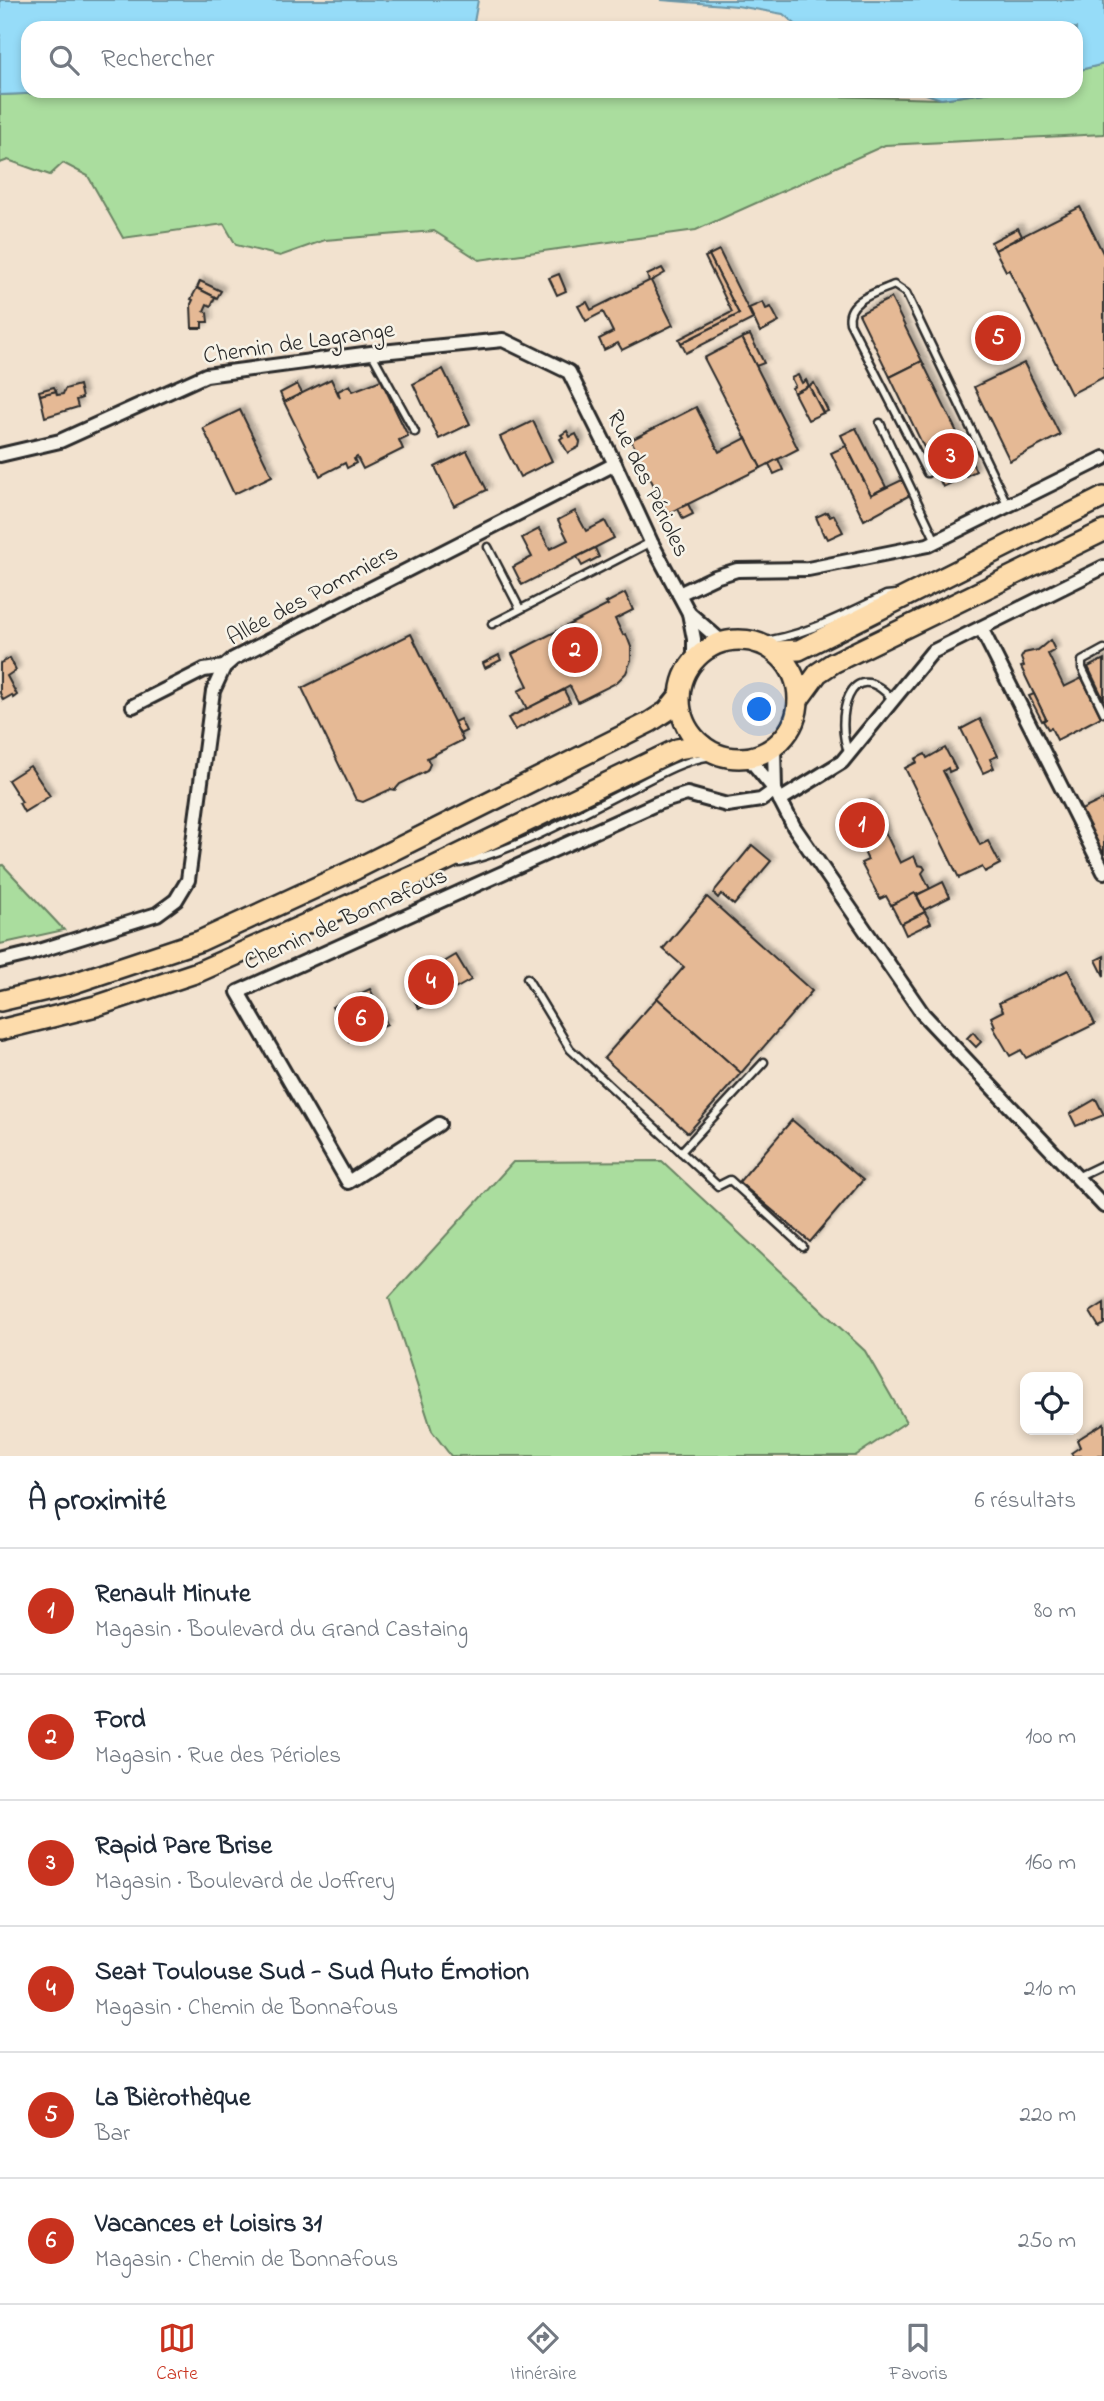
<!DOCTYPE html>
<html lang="fr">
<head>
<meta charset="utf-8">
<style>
  :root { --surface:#fff; --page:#f2f2f3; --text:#1f2937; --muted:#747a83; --line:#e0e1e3; --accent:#c8321e }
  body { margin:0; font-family:"Indie Flower",sans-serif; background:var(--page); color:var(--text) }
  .controls { position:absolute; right:21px; bottom:21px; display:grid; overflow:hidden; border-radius:14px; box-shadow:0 4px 10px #0003 }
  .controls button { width:63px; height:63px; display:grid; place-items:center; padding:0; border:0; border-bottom:2px solid var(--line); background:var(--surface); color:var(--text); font:35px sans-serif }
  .you { position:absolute; left:760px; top:710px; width:24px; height:24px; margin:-18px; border:5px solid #fff; border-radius:50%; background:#1a73e8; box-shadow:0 0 0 10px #1a73e833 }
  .badge { display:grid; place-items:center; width:46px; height:46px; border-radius:50%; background:var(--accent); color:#fff; font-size:23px; font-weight:700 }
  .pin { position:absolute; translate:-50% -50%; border:4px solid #fff; box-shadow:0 2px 7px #0006 }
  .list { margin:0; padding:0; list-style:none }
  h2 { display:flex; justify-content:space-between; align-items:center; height:91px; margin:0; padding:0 28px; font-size:30px }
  h2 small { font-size:23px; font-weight:400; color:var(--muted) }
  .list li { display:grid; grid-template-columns:46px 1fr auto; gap:21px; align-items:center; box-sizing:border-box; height:126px; padding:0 28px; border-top:2px solid var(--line) }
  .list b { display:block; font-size:26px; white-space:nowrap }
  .list p { margin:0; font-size:23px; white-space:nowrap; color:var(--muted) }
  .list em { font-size:23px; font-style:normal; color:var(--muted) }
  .icon { flex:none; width:38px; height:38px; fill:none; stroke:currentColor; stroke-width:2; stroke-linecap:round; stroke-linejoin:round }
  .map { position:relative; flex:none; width:1104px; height:1456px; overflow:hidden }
  .search { position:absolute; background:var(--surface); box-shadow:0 4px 10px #0003; left:21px; right:21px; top:21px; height:77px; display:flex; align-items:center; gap:18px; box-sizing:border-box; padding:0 24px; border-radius:21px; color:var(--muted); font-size:26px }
  .sheet { height:847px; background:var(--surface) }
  nav { display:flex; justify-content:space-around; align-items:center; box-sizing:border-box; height:98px; border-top:2px solid var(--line); background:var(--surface); font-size:19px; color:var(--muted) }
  nav a { display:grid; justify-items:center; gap:4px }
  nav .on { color:var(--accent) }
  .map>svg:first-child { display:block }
  .green { fill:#aadd9e; stroke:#6a8464; stroke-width:2 }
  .water { fill:#96dcf8; stroke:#6b95a6; stroke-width:2 }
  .building { fill:#e5b995; stroke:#2b2b2b; stroke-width:2; filter:url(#shadow) }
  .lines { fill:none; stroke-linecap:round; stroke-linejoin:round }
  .lane-casing { stroke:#2b2b2b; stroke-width:11 }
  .street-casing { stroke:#2b2b2b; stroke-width:18 }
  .primary-casing { stroke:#2b2b2b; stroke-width:24 }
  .lane { stroke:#f7f3e8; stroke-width:6 }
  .street { stroke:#f7f3e8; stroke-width:12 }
  .primary { stroke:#fddcac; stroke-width:19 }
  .labels { text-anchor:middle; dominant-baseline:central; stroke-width:5; stroke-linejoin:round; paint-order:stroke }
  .street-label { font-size:24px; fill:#2b2b2b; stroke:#f7f3e8 }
</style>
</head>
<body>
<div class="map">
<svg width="1104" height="1456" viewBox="0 0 1104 1456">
  <defs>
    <filter id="shadow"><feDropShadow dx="4" dy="-4" stdDeviation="2" flood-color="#0004"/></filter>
  </defs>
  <rect width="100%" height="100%" fill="#f2e2cf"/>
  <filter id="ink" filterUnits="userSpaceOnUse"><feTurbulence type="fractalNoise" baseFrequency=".0143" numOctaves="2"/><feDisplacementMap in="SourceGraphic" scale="14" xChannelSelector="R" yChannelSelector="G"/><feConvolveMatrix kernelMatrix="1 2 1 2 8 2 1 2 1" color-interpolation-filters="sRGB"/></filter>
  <g filter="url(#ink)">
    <!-- green -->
    <g class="green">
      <path d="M 1104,64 L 1104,134 L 885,145 L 696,230 L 479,260 L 434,231 L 325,240 L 280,256 L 236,245 L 224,224 L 123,238 L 88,176 L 63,163 L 50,175 L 8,160 L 0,163 L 0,95 L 99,91 L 657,91 L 941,99 L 999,91 L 1076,91 L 1076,71 Z"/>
      <path d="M 3,865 L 64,930 L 0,944 L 0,866 Z"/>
      <path d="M 662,1161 L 865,1351 L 906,1422 L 855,1456 L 451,1456 L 432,1431 L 389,1298 L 513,1162 Z"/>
    </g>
    <!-- water -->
    <g class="water">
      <path d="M 0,0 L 478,0 L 473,28 L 28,28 L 28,91 L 99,91 L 0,95 Z"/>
      <path d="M 661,0 L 1104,0 L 1104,64 L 1076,71 L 1076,28 L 800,28 L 783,14 L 737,6 Z"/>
      <path d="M 917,91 L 999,91 L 941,99 Z"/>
    </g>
    <!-- building -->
    <g class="building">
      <path d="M 1080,207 L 1104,255 L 1104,377 L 1071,394 L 1009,270 L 1006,271 L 995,250 Z"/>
      <path d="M 1018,228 L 1022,236 L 995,250 L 991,242 Z"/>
      <path d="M 719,250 L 753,319 L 686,353 L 681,343 L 739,314 L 709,255 Z"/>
      <path d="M 709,255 L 739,314 L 681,343 L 679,339 L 732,312 L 705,257 Z"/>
      <path d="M 662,268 L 665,273 L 651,281 L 673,325 L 622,350 L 618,343 L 604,350 L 599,339 L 613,332 L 603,312 L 586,321 L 578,306 L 587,302 L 591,310 L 649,281 L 647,275 Z"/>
      <path d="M 559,274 L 566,291 L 557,295 L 549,278 Z"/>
      <path d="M 200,281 L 221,291 L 217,298 L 197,288 Z"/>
      <path d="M 197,288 L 215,297 L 211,306 L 207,304 L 204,311 L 207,313 L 208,322 L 202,322 L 202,328 L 192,328 L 191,304 L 193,300 L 191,299 Z"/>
      <path d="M 891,298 L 922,361 L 890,377 L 859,314 Z"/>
      <path d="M 763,302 L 766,309 L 771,307 L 779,322 L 760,332 L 749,308 Z"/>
      <path d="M 750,335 L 764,363 L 756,366 L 742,338 Z"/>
      <path d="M 742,338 L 798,449 L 761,468 L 704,358 Z"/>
      <path d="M 922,361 L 976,471 L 943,487 L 890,377 Z"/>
      <path d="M 1024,363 L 1060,435 L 1010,461 L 974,387 Z"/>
      <path d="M 443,369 L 470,424 L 439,439 L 413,384 Z"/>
      <path d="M 798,375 L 802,383 L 806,380 L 809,386 L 794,393 L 792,388 L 795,386 L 791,378 Z"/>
      <path d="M 331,379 L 340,398 L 338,391 L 350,385 L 353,391 L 381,380 L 408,436 L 399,440 L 403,449 L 363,469 L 357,457 L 354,459 L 356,463 L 347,468 L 345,463 L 320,476 L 284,402 Z"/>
      <path d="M 814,383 L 828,411 L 823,413 L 809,386 Z"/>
      <path d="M 297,384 L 302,393 L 284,402 L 280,393 Z"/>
      <path d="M 79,385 L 82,398 L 76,400 L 78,407 L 45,417 L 40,395 L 56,391 L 57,395 L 63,394 L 65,389 Z"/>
      <path d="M 809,386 L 823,413 L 808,420 L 794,393 Z"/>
      <path d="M 54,387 L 56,391 L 40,395 L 39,391 Z"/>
      <path d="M 696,407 L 719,452 L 746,438 L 761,468 L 668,514 L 631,440 Z"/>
      <path d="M 240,410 L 272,476 L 234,494 L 203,428 Z"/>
      <path d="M 533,421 L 552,461 L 520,477 L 500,437 Z"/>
      <path d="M 856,428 L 886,487 L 871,495 L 841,435 Z"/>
      <path d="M 567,431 L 570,437 L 576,434 L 580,442 L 579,447 L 568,453 L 560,439 L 563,437 L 561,435 Z"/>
      <path d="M 846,446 L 871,495 L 902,480 L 910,495 L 864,520 L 831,453 Z"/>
      <path d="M 467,451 L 487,490 L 454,506 L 435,467 Z"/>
      <path d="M 778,459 L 783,470 L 774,474 L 769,464 Z"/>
      <path d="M 688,504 L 693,514 L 683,519 L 678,509 Z"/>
      <path d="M 575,511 L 586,531 L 605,521 L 614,538 L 522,585 L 513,567 L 532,557 L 522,538 L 539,529 L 550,549 L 568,540 L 558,520 Z"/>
      <path d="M 827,512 L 830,517 L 834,515 L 843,532 L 828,539 L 826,535 L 824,536 L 816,517 Z"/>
      <path d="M 595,548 L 599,557 L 582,566 L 577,557 Z"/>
      <path d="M 625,593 L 633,610 L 615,619 L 623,635 L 626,634 L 631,647 L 631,660 L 626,673 L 616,683 L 578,702 L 570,686 L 527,709 L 518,691 L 528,686 L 512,654 L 608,605 L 606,603 Z"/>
      <path d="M 411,634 L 463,740 L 427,758 L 430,764 L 427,771 L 400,784 L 395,790 L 391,789 L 363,802 L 356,800 L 302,688 Z"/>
      <path d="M 1050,640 L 1055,650 L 1048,654 L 1064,687 L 1082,678 L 1101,717 L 1057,740 L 1051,728 L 1048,729 L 1043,721 L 1046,719 L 1021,667 L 1024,666 L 1021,658 L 1024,653 L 1038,650 Z"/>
      <path d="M 499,655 L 501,660 L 485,668 L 483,663 Z"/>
      <path d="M 10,658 L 16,670 L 7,676 L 17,695 L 13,698 L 12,695 L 3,700 L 0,693 L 0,663 Z"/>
      <path d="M 1104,659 L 1104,700 L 1088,667 Z"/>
      <path d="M 564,690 L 570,702 L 515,730 L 508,718 Z"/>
      <path d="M 1034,694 L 1046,719 L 1042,721 L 1029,696 Z"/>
      <path d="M 460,719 L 466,731 L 460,734 L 454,722 Z"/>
      <path d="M 980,719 L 998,756 L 990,759 L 994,768 L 983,773 L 961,729 Z"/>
      <path d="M 945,748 L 956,769 L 949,772 L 948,768 L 943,771 L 980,845 L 988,841 L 1000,864 L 985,872 L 982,867 L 959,878 L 905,768 L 917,762 L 915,759 L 925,754 L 927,758 Z"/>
      <path d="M 30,766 L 50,796 L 24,812 L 19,803 L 22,802 L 8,780 Z"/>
      <path d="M 1104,799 L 1104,859 L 1081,810 Z"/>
      <path d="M 870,801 L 900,863 L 914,856 L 918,865 L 923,866 L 925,869 L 922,873 L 930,889 L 891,905 L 886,896 L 880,899 L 861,863 L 868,860 L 845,813 Z"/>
      <path d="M 752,845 L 771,861 L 734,905 L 721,894 L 718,898 L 714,894 L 716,889 Z"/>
      <path d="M 943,882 L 950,897 L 924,910 L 917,895 Z"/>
      <path d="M 915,893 L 925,912 L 901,924 L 891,905 Z"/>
      <path d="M 707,897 L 812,991 L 741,1073 L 657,998 L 684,967 L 663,949 Z"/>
      <path d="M 925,912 L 931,923 L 906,935 L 901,924 Z"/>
      <path d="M 456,955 L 471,980 L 419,1009 L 410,993 L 417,989 L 412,981 Z"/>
      <path d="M 1104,956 L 1104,976 L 1096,960 Z"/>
      <path d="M 1068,970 L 1095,1024 L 1026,1058 L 1021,1050 L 1010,1056 L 993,1027 L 995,1026 L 991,1017 L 1003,1011 L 999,1003 Z"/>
      <path d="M 370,989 L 387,1024 L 349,1042 L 332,1007 Z"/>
      <path d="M 657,998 L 741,1073 L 688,1133 L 604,1058 Z"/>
      <path d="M 973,1032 L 981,1042 L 976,1047 L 967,1038 Z"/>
      <path d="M 1096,1099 L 1104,1115 L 1076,1126 L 1070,1114 Z"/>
      <path d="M 792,1120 L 863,1180 L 810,1242 L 739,1182 Z"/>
      <path d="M 1104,1303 L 1104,1324 L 1099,1327 L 1090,1312 Z"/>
      <path d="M 1104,1423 L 1104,1456 L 1073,1456 L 1071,1453 L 1080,1447 L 1077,1440 Z"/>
    </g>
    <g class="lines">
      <defs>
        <g id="lane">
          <path d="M 372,354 L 415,432"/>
          <path d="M 880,423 L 936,541"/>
          <path d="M 927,473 L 850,323 C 845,300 878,292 894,285 L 906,293 L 1008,506"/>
          <path d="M 488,547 L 520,609"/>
          <path d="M 492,624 L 651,542"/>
          <path d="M 758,642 C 803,637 845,614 886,595 L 896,594"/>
          <path d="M 1104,649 L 1082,661 L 1082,668 L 1104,713"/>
          <path d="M 849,753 C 834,722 849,650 893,700"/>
          <path d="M 460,863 C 520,849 577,815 632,788 C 662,773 687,757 722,755"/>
          <path d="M 527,978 L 570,1049 L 718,1186 L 730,1180 L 803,1247"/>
          <path d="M 681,1152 L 764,1062"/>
          <path d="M 1077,1177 L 1104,1164"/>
        </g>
        <g id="street">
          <path d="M 0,455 L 60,441 L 206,375 L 371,353 L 503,340 L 569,372 L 615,464 L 651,542 L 689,613 L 694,639 L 694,661"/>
          <path d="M 679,594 L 715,577 L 737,570 L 808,569 L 928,545 L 1104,458"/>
          <path d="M 689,613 L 722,642"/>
          <path d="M 981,628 L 1104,872"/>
          <path d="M 133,706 L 204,670 L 224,667"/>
          <path d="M 774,747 L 775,790"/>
          <path d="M 748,757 L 775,790 L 794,827 L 923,1014 L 1104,1206"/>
          <path d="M 780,800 L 842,762 L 932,652 L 1104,567"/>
          <path d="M 0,961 L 29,954 L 157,914 L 176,900 L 188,880 L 213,691 L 224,667 L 233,659 L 615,464"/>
          <path d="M 439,1124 L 348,1182 L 238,992 L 658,803 L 687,794 L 727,805 L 761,800 L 775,790"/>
        </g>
        <g id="primary">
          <circle cx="739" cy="699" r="59"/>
          <path d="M 775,651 L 799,650 L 1104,497"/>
          <path d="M 799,699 L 818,673 L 833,663 L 1104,531"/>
          <path d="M 0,1001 L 68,985 L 200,941 L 356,869 L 650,722 L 667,711 L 680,695"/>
          <path d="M 0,1030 L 96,1006 L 198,972 L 427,870 L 677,749 L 702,745"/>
        </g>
      </defs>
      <!-- lane casing -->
      <use href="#lane" class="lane-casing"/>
      <!-- street casing -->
      <use href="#street" class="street-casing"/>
      <!-- primary casing -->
      <use href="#primary" class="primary-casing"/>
      <!-- lane -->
      <use href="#lane" class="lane"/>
      <!-- street -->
      <use href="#street" class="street"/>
      <!-- primary -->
      <use href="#primary" class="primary"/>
    </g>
  </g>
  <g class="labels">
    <!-- street labels -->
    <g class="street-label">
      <text transform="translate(299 344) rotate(-8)">Chemin de Lagrange</text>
      <text transform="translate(647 484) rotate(64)">Rue des Périoles</text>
      <text transform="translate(313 596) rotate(-28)">Allée des Pommiers</text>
      <text transform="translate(346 920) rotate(-24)">Chemin de Bonnafous</text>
    </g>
  </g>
</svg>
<div class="controls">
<button><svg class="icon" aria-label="locate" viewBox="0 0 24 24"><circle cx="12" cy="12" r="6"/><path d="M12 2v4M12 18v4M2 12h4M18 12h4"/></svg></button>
</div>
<div class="you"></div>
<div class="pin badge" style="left:862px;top:825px">1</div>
<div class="pin badge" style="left:575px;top:650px">2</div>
<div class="pin badge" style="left:951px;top:456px">3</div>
<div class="pin badge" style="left:431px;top:982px">4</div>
<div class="pin badge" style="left:998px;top:338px">5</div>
<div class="pin badge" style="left:361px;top:1019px">6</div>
<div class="search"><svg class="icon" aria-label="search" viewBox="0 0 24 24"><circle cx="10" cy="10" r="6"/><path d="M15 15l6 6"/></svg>Rechercher</div>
</div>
<section class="sheet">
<h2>À proximité<small>6 résultats</small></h2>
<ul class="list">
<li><span class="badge">1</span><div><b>Renault Minute</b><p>Magasin · Boulevard du Grand Castaing</p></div><em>80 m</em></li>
<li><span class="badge">2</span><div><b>Ford</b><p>Magasin · Rue des Périoles</p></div><em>100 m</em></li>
<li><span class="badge">3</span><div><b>Rapid Pare Brise</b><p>Magasin · Boulevard de Joffrery</p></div><em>160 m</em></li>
<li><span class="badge">4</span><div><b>Seat Toulouse Sud - Sud Auto Émotion</b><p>Magasin · Chemin de Bonnafous</p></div><em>210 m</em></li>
<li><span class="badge">5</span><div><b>La Bièrothèque</b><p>Bar</p></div><em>220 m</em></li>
<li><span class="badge">6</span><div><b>Vacances et Loisirs 31</b><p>Magasin · Chemin de Bonnafous</p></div><em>250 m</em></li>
</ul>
</section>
<nav>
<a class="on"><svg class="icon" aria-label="map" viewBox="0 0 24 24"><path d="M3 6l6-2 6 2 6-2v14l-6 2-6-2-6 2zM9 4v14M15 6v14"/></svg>Carte</a>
<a><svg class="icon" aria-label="directions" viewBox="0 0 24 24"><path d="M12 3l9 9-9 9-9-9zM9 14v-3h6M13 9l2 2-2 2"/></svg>Itinéraire</a>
<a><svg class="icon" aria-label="saved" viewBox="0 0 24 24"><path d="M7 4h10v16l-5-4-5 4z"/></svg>Favoris</a>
</nav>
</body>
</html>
